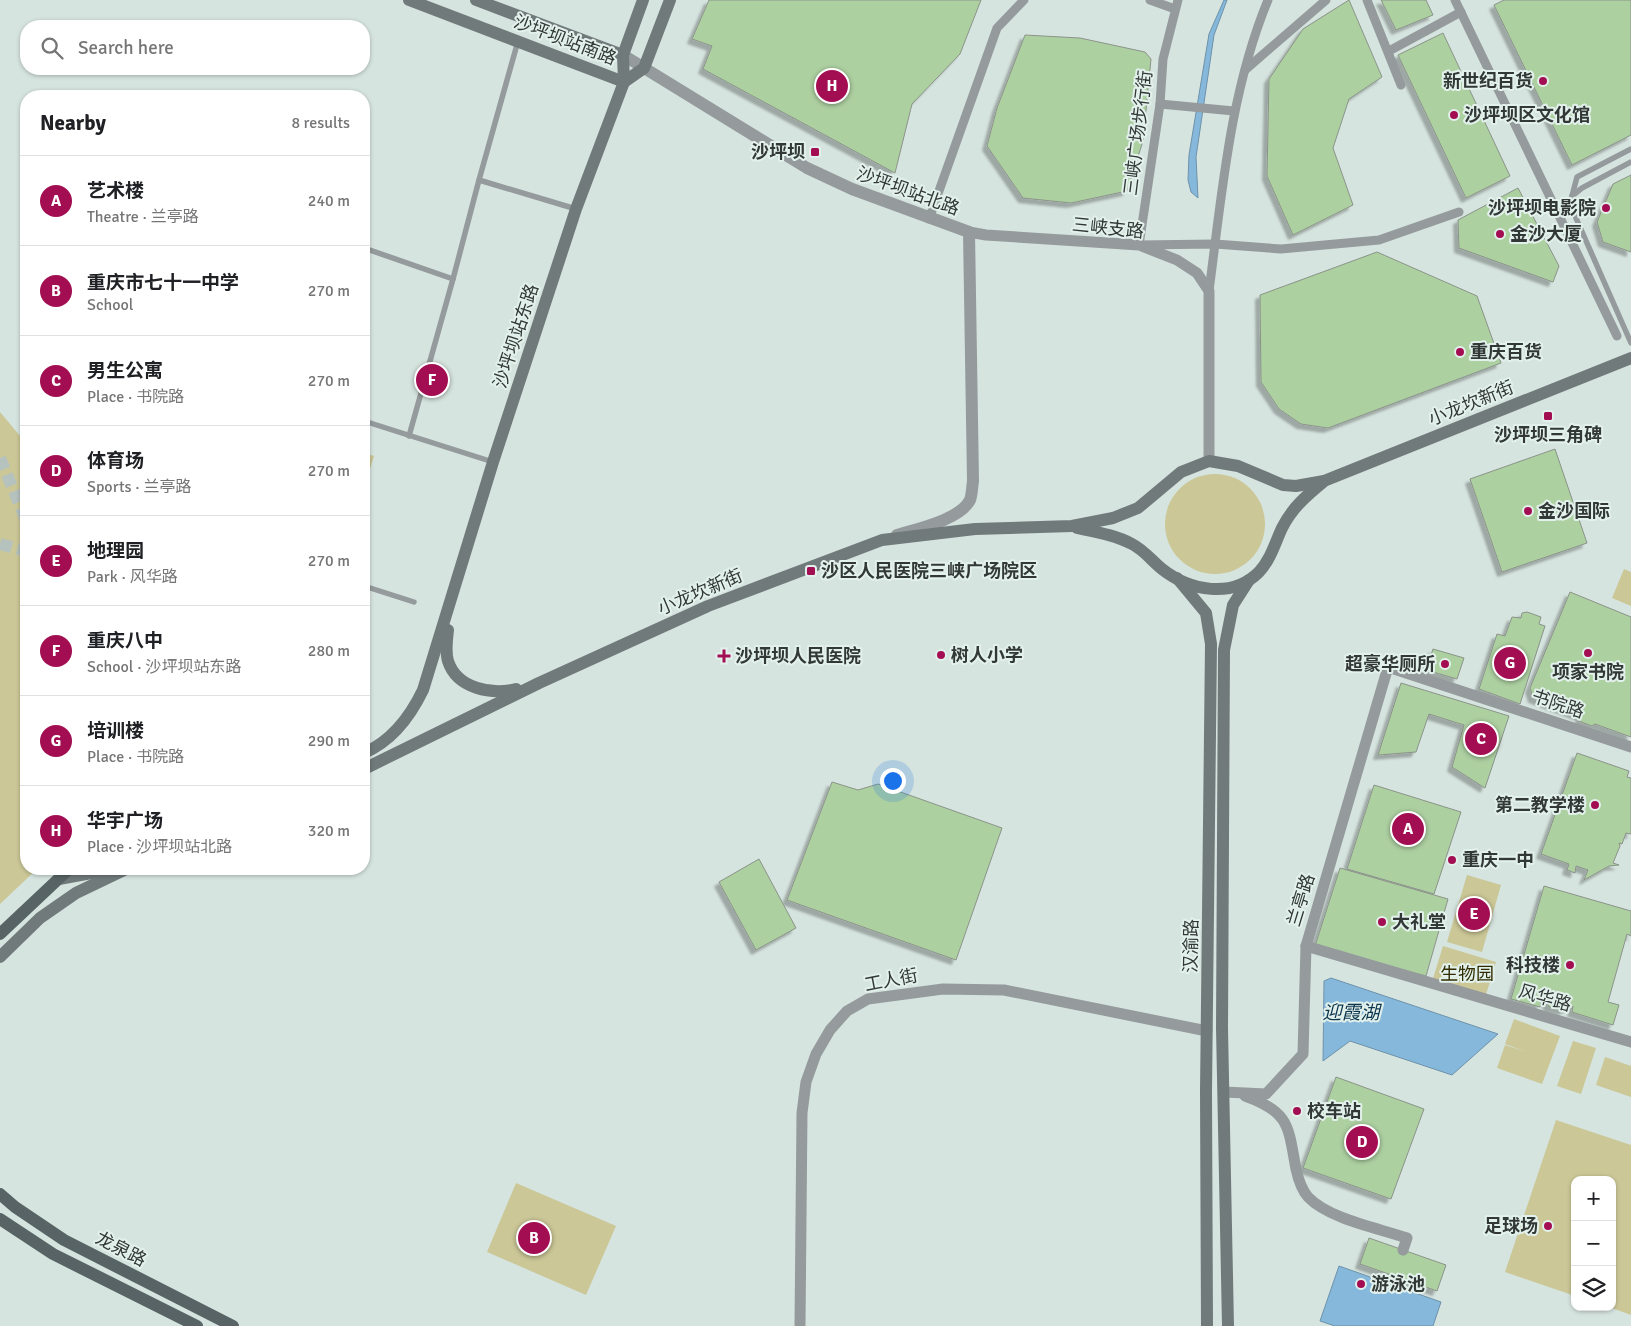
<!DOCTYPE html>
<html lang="en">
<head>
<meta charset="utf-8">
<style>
  :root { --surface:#fff; --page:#f2f2f2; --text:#202124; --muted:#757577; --line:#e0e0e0; --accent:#a20e51 }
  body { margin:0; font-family:Signika,"Noto Sans SC",sans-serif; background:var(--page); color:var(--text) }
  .controls { position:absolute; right:15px; bottom:15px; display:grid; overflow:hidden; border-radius:10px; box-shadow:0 1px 4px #0004 }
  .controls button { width:45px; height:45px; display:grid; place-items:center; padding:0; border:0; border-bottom:1px solid var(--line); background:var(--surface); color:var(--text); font:25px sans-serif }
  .you { position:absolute; left:892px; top:780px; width:18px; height:18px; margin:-12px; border:4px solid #fff; border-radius:50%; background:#1a73e8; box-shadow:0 0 0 8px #1a73e833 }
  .badge { display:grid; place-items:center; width:32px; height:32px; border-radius:50%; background:var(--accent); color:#fff; font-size:16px; font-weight:700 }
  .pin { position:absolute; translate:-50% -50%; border:2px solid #fff; box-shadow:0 1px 5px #0006 }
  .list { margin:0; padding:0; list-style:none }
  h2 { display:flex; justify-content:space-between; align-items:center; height:65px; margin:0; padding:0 20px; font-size:21px }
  h2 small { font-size:16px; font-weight:400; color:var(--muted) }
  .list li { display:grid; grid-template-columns:32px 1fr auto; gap:15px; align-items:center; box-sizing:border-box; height:90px; padding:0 20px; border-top:1px solid var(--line) }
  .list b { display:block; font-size:19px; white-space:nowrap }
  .list p { margin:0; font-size:16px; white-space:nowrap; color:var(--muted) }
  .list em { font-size:16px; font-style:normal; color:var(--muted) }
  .icon { flex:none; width:28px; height:28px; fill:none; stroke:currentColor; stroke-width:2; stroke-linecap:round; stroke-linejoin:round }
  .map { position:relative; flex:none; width:1631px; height:1326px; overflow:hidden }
  .search { position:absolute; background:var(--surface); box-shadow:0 1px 4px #0004; left:20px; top:20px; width:350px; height:55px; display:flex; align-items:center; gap:12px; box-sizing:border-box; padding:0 18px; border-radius:20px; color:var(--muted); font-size:19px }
  .panel { position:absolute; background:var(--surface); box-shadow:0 1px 4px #0004; left:20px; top:90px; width:350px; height:785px; border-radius:20px }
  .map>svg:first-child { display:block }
  .green { fill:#cbc797 }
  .water { fill:#86b8dc; stroke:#6d92aa }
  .building { fill:#add0a1; stroke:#8b9389; filter:url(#shadow) }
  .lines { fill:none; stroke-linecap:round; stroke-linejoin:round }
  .primary-tunnel { stroke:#b5c2bd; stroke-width:12; stroke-dasharray:12 6; stroke-linecap:butt }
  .service { stroke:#959b9c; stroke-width:5.5 }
  .pedestrian { stroke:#959b9c; stroke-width:9 }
  .minor { stroke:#959b9c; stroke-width:11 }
  .tertiary { stroke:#959b9c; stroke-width:12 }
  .secondary { stroke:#717a7b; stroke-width:12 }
  .primary { stroke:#576364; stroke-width:12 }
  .poi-dot { fill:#a20e51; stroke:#e3f1ec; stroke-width:2 }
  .labels { text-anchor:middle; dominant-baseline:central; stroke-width:4; stroke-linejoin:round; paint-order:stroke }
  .street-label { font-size:18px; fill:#323836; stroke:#e3f1ec }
  .poi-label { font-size:18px; font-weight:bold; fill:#323836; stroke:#e3f1ec; text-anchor:start }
  .park-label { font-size:18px; fill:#312d00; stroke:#e3f1ec }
  .water-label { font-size:19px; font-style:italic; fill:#0b354d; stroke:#e3f1ec }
</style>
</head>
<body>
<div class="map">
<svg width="1631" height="1326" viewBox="0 0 1631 1326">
  <defs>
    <filter id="shadow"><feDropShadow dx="-4.5" dy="4.5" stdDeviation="1" flood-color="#0004"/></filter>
  </defs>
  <rect width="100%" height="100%" fill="#d6e4df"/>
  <!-- green -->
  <g class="green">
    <path d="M 0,412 L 26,443 L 26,869 L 37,869 L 0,904 Z"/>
    <path d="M 364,453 L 374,456 L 364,488 Z"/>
    <circle cx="1215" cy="524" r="50"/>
    <path d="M 1624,569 L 1631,572 L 1631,606 L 1612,598 Z"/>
    <path d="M 1467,875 L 1501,885 L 1482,952 L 1447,942 Z"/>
    <path d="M 1443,946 L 1496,962 L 1484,1001 L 1431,985 Z"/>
    <path d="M 1514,1019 L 1560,1036 L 1542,1084 L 1497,1068 L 1505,1045 L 1527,1052 L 1505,1044 Z"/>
    <path d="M 1573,1041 L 1596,1048 L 1581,1094 L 1557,1086 Z"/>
    <path d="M 1605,1057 L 1631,1066 L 1631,1097 L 1596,1085 Z"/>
    <path d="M 1556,1120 L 1631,1145 L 1631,1315 L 1609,1307 L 1612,1307 L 1612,1180 L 1575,1180 L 1575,1296 L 1505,1272 Z"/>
    <path d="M 516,1183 L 616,1226 L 586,1295 L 487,1252 Z"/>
  </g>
  <!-- water -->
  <g class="water">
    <path d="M 1224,0 L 1227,0 L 1214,35 L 1196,157 L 1198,198 L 1191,192 L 1188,180 L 1189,155 L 1209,34 Z"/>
    <path d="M 1331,978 L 1498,1034 L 1452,1075 L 1350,1041 L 1323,1061 L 1324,981 Z"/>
    <path d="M 1339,1266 L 1441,1302 L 1433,1326 L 1335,1326 L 1320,1321 Z"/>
  </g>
  <!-- building -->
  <g class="building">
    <path d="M 709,0 L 981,0 L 960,54 L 912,104 L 895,173 L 703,69 L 712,46 L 692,39 Z"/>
    <path d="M 1349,0 L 1382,77 L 1349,99 L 1333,148 L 1353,205 L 1293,235 L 1267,176 L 1269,79 L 1303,29 Z"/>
    <path d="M 1381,0 L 1426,0 L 1433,15 L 1396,30 Z"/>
    <path d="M 1504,0 L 1631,0 L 1631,135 L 1572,165 L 1494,5 Z"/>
    <path d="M 1443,33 L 1510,176 L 1466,198 L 1398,55 Z"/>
    <path d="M 1025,35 L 1080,38 L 1145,52 L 1151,59 L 1143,141 L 1127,191 L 1071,203 L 1023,198 L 987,146 L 997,108 Z"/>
    <path d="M 1631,175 L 1631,252 L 1603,242 L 1597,222 L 1613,184 Z"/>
    <path d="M 1518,188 L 1559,266 L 1553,282 L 1459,248 L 1458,220 Z"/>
    <path d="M 1377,252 L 1477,296 L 1501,363 L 1328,428 L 1301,424 L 1279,409 L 1261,382 L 1260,295 Z"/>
    <path d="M 1555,449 L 1587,543 L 1502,572 L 1470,479 Z"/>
    <path d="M 1570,592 L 1631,617 L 1631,737 L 1595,724 L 1592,726 L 1579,721 L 1581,716 L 1533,698 L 1530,688 Z"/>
    <path d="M 1527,612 L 1541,617 L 1539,624 L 1545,626 L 1520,704 L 1479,689 L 1497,634 L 1505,636 L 1512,617 L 1521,618 L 1522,613 Z"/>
    <path d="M 1433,649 L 1464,658 L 1457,679 L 1426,670 Z"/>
    <path d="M 1401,683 L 1509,716 L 1485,788 L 1452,767 L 1464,725 L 1429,714 L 1416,752 L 1378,755 Z"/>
    <path d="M 1577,753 L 1629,771 L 1627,777 L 1631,778 L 1631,834 L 1626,833 L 1622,844 L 1619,843 L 1620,846 L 1613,863 L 1619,865 L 1609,866 L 1584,880 L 1588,870 L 1576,866 L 1575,873 L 1567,870 L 1569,864 L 1541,854 Z"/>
    <path d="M 832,782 L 858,790 L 878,784 L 1002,828 L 956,960 L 787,900 Z"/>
    <path d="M 1374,785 L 1461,812 L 1434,894 L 1347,869 Z"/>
    <path d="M 759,859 L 796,928 L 756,950 L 719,882 Z"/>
    <path d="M 1340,868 L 1448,899 L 1426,976 L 1315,946 Z"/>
    <path d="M 1544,886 L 1631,911 L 1631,936 L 1627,934 L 1608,1002 L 1619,1005 L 1613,1025 L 1572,1012 L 1573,1006 L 1562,1010 L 1549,1007 L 1543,995 L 1540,1007 L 1511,999 Z"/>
    <path d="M 1336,1077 L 1424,1109 L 1391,1199 L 1303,1168 Z"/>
    <path d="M 1369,1238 L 1446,1265 L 1437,1291 L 1360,1264 Z"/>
  </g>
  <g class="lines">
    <!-- primary-tunnel -->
    <g class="primary-tunnel">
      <path d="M 0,458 L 26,520"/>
      <path d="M 0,544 L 26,551"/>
    </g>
    <!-- service -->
    <g class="service">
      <path d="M 1631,162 L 1582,188 L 1572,196 L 1572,209 L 1631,343"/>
      <path d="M 479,180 L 518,41"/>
      <path d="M 1572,196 L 1577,177 L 1631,149"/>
      <path d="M 364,248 L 453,279 L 409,436"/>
      <path d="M 453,279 L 479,180 L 576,209"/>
      <path d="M 364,421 L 493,462"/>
      <path d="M 364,586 L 414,602"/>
    </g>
    <!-- pedestrian -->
    <g class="pedestrian">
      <path d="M 1150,0 L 1175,9"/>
      <path d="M 1178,0 L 1163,59 L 1160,104 L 1139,245 L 1215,244 L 1281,249 L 1379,240 L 1459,212"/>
      <path d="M 1367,0 L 1401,85"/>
      <path d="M 1455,0 L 1617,336"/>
      <path d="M 1389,51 L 1461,12"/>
      <path d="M 1245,70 L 1326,0"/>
      <path d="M 1160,104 L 1234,111"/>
      <path d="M 929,219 L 997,28 L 1024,0"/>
      <path d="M 1209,291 C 1222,193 1230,92 1268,0"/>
    </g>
    <!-- minor -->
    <g class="minor">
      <path d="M 969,232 L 986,235 L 1139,245 L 1177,260 L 1197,273 L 1209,291 L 1209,461"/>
      <path d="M 1306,946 L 1631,1042"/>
      <path d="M 1224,1092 L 1266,1094 L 1303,1054 L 1306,946 L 1388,667 L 1631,747"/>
      <path d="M 1245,1096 C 1290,1112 1288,1126 1296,1169 C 1298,1178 1301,1189 1308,1197 C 1329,1219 1378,1228 1407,1238 L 1403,1250"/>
      <path d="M 800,1326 L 802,1113 L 806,1082 L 816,1054 L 830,1030 L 847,1011 L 868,999 L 943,989 L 1004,990 L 1207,1031"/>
    </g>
    <!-- tertiary -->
    <path class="tertiary" d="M 623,55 L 807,168 L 852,189 L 969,232 L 973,481 C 972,487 972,495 970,500 C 960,520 916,529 897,535"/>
    <!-- secondary -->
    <g class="secondary">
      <path d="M 409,0 L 624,82"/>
      <path d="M 476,0 L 623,55"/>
      <path d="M 624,82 L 644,68 L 670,0"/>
      <path d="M 1077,528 C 1096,532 1115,535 1132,544 C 1144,550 1152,561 1162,569 C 1190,591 1232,599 1259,572 C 1271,559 1275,543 1282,528 C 1292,508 1306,496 1323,482"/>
      <path d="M 1177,578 L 1206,613 L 1211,644 L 1206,1092 L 1207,1326"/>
      <path d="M 448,630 C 447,640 445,651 448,661 C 457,689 492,695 516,689"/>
      <path d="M 364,753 C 392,741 410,717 423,690 L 493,462 L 576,209 L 624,82 L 623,55 L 643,0"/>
      <path d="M 364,769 L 539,683 L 708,606 L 882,540 L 975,529 L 1072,526 L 1113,518 L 1138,508 L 1181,472 L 1209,461 L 1238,466 L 1283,485 L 1296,486 L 1324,481 L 1631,358"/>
      <path d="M 59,879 L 113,869"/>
      <path d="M 0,957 L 40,918 L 76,893 L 126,869"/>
      <path d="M 1228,1326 L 1222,1028 L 1224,650 L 1233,605 L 1249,580"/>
    </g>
    <!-- primary -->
    <g class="primary">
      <path d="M 0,934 L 69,869"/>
      <path d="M 0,1194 L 15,1207 L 64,1240 L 233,1326"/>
      <path d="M 0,1219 L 53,1254 L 197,1326"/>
    </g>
  </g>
  <!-- markers -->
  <g class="poi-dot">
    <circle cx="1543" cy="81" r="5"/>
    <circle cx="1454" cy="115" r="5"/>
    <rect x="810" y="147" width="10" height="10" rx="2.5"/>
    <circle cx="1606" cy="208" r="5"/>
    <circle cx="1500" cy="234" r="5"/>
    <circle cx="1460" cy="352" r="5"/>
    <rect x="1543" y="411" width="10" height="10" rx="2.5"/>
    <circle cx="1528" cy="511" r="5"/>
    <rect x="806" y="566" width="10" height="10" rx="2.5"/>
    <circle cx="1588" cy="653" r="5"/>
    <circle cx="941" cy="655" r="5"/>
    <path d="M721.5 648.5h5v5h5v5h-5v5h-5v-5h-5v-5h5z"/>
    <circle cx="1445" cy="664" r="5"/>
    <circle cx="1595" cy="805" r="5"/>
    <circle cx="1452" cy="860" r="5"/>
    <circle cx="1382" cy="922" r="5"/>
    <circle cx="1570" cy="965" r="5"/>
    <circle cx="1297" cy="1111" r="5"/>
    <circle cx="1548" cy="1226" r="5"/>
    <circle cx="1361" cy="1284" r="5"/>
  </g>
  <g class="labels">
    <!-- street labels -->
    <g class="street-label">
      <text transform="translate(565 40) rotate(21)">沙坪坝站南路</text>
      <text transform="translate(1138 133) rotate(-83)">三峡广场步行街</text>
      <text transform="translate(908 191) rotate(20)">沙坪坝站北路</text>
      <text transform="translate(1108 228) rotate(6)">三峡支路</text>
      <text transform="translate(516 336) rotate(-72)">沙坪坝站东路</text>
      <text transform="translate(1471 403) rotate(-22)">小龙坎新街</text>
      <text transform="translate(700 592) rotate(-23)">小龙坎新街</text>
      <text transform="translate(1558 704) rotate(18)">书院路</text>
      <text transform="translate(1301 900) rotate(-73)">兰亭路</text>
      <text transform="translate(1191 946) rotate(-89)">汉渝路</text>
      <text transform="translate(891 980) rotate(-11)">工人街</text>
      <text transform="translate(1545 998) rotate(16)">风华路</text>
      <text transform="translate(121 1249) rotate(27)">龙泉路</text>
    </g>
    <!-- poi labels -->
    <g class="poi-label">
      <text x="1533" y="81" text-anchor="end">新世纪百货</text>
      <text x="1464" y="115">沙坪坝区文化馆</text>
      <text x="805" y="152" text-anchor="end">沙坪坝</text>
      <text x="1596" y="208" text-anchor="end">沙坪坝电影院</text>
      <text x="1510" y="234">金沙大厦</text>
      <text x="1470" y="352">重庆百货</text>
      <text x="1548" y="435" text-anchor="middle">沙坪坝三角碑</text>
      <text x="1538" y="511">金沙国际</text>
      <text x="821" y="571">沙区人民医院三峡广场院区</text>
      <text x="951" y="655">树人小学</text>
      <text x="735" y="656">沙坪坝人民医院</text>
      <text x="1435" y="664" text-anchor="end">超豪华厕所</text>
      <text x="1588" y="672" text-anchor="middle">项家书院</text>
      <text x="1585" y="805" text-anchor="end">第二教学楼</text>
      <text x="1462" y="860">重庆一中</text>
      <text x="1392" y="922">大礼堂</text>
      <text x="1560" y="965" text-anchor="end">科技楼</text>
      <text x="1307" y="1111">校车站</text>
      <text x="1538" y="1226" text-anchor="end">足球场</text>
      <text x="1371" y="1284">游泳池</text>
    </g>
    <!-- park labels -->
    <g class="park-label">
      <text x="1467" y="974">生物园</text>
    </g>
    <!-- water labels -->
    <g class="water-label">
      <text x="1351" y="1013">迎霞湖</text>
    </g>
  </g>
</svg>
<div class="controls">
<button>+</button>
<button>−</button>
<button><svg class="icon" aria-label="layers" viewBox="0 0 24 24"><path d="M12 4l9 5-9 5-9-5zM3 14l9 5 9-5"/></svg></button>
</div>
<div class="you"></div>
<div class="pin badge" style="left:1408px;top:829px">A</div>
<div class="pin badge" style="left:534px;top:1238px">B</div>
<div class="pin badge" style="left:1481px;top:739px">C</div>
<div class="pin badge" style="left:1362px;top:1142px">D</div>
<div class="pin badge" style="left:1474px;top:914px">E</div>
<div class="pin badge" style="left:432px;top:380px">F</div>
<div class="pin badge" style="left:1510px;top:663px">G</div>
<div class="pin badge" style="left:832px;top:86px">H</div>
<div class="search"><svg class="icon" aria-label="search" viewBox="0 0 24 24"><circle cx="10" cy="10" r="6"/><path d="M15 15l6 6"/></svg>Search here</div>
<section class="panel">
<h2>Nearby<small>8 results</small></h2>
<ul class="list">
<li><span class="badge">A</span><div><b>艺术楼</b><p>Theatre · 兰亭路</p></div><em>240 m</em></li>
<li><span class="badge">B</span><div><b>重庆市七十一中学</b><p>School</p></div><em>270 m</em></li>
<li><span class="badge">C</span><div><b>男生公寓</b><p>Place · 书院路</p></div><em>270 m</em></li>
<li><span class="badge">D</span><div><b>体育场</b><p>Sports · 兰亭路</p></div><em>270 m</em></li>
<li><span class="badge">E</span><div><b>地理园</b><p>Park · 风华路</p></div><em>270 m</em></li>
<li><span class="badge">F</span><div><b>重庆八中</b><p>School · 沙坪坝站东路</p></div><em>280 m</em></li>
<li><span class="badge">G</span><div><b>培训楼</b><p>Place · 书院路</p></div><em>290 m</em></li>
<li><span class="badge">H</span><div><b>华宇广场</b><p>Place · 沙坪坝站北路</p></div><em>320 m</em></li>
</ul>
</section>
</div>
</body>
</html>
